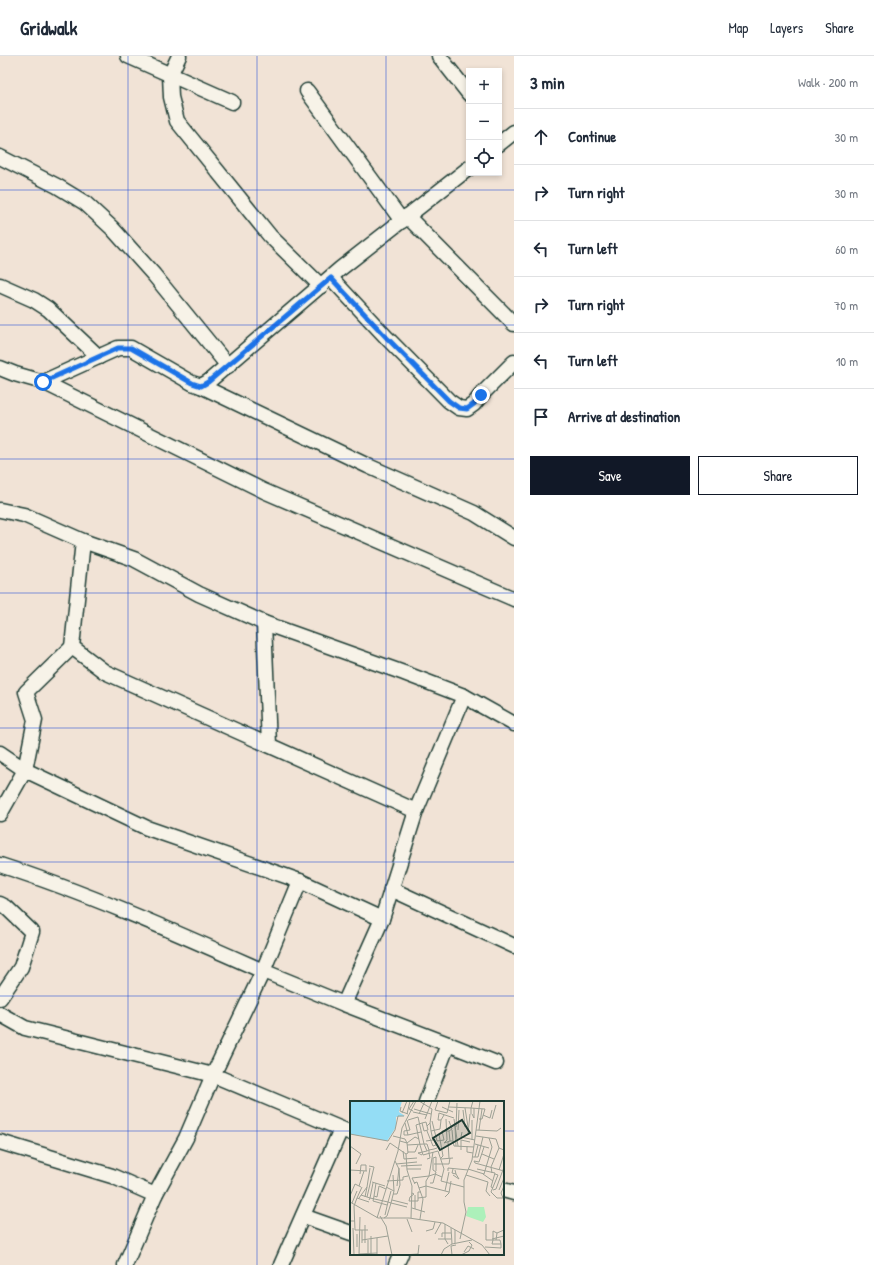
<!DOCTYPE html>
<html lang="en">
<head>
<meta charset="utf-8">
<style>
  :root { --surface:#fff; --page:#f6f6f7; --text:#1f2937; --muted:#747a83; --line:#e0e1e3; --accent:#111827 }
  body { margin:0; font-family:"Patrick Hand",sans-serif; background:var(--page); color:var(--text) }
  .controls { position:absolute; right:12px; top:12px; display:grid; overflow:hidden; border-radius:0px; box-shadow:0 2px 6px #0003 }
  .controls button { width:36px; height:36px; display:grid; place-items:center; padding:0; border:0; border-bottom:1px solid var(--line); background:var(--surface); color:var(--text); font:20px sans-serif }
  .stop { position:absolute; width:12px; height:12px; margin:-9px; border:3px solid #1a73e8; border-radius:50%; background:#fff }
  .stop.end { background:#1a73e8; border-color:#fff; box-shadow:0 1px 4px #0008 }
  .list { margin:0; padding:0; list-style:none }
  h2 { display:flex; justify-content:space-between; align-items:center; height:52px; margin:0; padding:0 16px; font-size:17px }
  h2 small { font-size:13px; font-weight:400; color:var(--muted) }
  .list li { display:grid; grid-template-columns:26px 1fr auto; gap:12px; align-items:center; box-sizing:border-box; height:56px; padding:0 16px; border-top:1px solid var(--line) }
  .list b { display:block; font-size:15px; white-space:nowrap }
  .list em { font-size:13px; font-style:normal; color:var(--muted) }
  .actions { display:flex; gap:8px; padding:12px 16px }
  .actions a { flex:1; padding:9px 0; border:1px solid var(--accent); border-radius:0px; text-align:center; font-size:14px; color:var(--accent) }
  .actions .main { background:var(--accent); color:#fff }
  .icon { flex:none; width:22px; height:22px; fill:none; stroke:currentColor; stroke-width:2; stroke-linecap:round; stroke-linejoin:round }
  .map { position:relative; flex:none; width:514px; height:1209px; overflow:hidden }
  header { display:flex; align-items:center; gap:24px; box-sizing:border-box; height:56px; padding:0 20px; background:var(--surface); border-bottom:1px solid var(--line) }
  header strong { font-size:19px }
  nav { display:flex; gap:22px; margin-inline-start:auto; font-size:14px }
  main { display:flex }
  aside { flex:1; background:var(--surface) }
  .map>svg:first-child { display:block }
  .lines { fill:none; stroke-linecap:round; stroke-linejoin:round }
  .minor-casing { stroke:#1f3d34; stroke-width:17 }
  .minor { stroke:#f7f3e8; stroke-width:14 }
  .route { stroke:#1a73e8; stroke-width:5 }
  .grid { fill:none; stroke:#1d4ed8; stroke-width:1; stroke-opacity:0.55 }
  .inset-road { fill:none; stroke:#9da195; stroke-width:1 }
  .view { fill:#1f3d34; fill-opacity:0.15; stroke:#1f3d34; stroke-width:2 }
  .inset-edge { fill:none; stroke:#1f3d34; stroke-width:2 }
</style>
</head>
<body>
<header>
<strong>Gridwalk</strong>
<nav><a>Map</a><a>Layers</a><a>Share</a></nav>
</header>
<main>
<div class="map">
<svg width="514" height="1209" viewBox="0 0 514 1209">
  <rect width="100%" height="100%" fill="#f1e3d6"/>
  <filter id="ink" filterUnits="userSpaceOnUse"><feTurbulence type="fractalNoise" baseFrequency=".025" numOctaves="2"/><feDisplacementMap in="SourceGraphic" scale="8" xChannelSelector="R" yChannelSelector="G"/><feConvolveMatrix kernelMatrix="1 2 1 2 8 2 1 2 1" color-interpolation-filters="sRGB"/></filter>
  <g filter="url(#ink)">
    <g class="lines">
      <defs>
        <g id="minor">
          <path d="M 128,0 L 232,46"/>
          <path d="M 179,0 L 170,19 L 171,41 L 177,65 L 270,180 L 321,230"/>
          <path d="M 439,0 L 469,38"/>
          <path d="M 307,35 L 402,165"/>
          <path d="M 499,88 L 514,76"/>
          <path d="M 0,101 L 57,130 L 85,147 L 112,172 L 154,219 L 228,310"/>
          <path d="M 407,160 L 514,268"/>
          <path d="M 331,222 L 387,282 L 449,345 L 459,352 L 467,353 L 474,348 L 481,339 L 514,306"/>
          <path d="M 0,229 L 34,244 L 48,253 L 99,301"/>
          <path d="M 0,312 L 15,318 L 43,326 L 118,292 L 131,292 L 192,327 L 201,330 L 368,410 L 474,457 L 514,482"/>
          <path d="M 43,326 L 264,435 L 514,543"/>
          <path d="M 201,330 L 208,326 L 340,213 L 469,112"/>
          <path d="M 0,454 L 24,459 L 83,485 L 72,591 L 105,616 L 416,755 L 382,863 L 344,948 L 263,915 L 300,825 L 147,772 L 25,714 L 0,697"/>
          <path d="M 83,485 L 134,503 L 199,538 L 264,567 L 404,617 L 464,640 L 416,755"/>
          <path d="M 264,567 L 269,689"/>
          <path d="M 464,640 L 514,668"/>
          <path d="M 0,758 L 25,714 L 35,664 L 26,636 L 72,591"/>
          <path d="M 0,809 C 90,838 177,877 263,915 L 213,1019 L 186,1082 L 155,1139 L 112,1120 L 0,1086"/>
          <path d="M 300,825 L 382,863"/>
          <path d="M 391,833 L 514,890"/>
          <path d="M 0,848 L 6,851 L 32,876 L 21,911 L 0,942"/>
          <path d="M 344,948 L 448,988 L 426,1046"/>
          <path d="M 0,958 L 25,972 L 213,1019 L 351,1077"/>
          <path d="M 448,988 L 496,1007"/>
          <path d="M 503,1134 L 514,1137"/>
          <path d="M 303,1160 L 351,1177"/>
          <path d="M 125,1209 L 155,1139"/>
          <path d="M 281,1209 L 341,1073"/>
          <path d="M 396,1209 L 401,1198"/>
        </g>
      </defs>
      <!-- minor casing -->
      <use href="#minor" class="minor-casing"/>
      <!-- minor -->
      <use href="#minor" class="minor"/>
    </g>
  </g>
  <g class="lines" filter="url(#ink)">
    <!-- route -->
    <path class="route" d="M 43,326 L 118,292 L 131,292 L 192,327 L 201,330 L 208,326 L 331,222 L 387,282 L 449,345 L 459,352 L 467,353 L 474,348 L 481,339"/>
  </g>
  <!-- grid -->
  <path class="grid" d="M 128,0 L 128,1209M 257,0 L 257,1209M 386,0 L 386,1046M 0,134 L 514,134M 0,269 L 514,269M 0,403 L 514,403M 0,537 L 514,537M 0,672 L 514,672M 0,806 L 514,806M 0,940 L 514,940M 0,1075 L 351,1075M 503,1075 L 514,1075M 386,1198 L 386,1209"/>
  <!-- overview -->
  <g transform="translate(350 1045)">
    <rect width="154" height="154" fill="#f1e3d6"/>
    <path d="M 118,106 L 134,106 L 136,116 L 133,121 L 116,115 Z" fill="#acf0ba"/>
    <path d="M 0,0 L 52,0 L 49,11 L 55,15 L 46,16 L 46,26 L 37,40 L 0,33 Z" fill="#94ddf5"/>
    <path class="inset-road" d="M 69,0 L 82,8 L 80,22M 88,0 L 85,9 L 97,12 L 100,0M 123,0 L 121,7 L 135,8 L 132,18 L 129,18M 51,6 L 50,10 L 58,13M 92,6 L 103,11M 99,6 L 121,7 L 121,13M 115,7 L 118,26M 64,8 L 81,13M 113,9 L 115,26M 63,10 L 59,8 L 64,0M 63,11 L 77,14M 52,12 L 57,0M 57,13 L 60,0M 69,13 L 75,0M 122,13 L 124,17 L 124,7M 94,14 L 91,19 L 88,19 L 89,12 L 104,17M 133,14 L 140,17 L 142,9M 75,18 L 82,0M 96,18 L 97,39 L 94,42 L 100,40 L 99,30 L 102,28 L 99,20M 104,18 L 108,45M 142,18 L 146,4M 57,19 L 60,29 L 54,30 L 54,34 L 58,34M 82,20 L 87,40 L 94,39 L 92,30 L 99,30M 55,22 L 58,34 L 71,31M 77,25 L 80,22 L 81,30 L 90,28 L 91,19M 105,25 L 106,45M 106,26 L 107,2M 108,29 L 109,9M 126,29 L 147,30 L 151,27M 129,29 L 132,8M 77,30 L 83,45 L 86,44 L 85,40M 112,31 L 111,36 L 125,39M 0,33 L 38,40 L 45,29 L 48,15 L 54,15M 118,33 L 120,13M 43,35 L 55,38 L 57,42 L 65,36 L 69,38M 126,35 L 146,38 L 149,47 L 154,49M 122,39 L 122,19M 50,40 L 57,42 L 58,52 L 56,53M 76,40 L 83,39 L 81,30M 100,40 L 103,40 L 102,29M 103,40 L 104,45 L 124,46M 98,41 L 99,57M 125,43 L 139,47M 57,44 L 74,43 L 68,16 L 58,19M 70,44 L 73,54 L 88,50 L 94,68 L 91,80 L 114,86M 70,44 L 66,24 L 72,22 L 76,21 L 78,29 L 74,30 L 72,22M 0,45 L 11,53 L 6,63M 117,45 L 117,51 L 123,52M 36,49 L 40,42 L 56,53 L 57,69 L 62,85 L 61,117M 111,49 L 111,39 L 120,41M 53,50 L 54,58 L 67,57M 58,51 L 65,51 L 68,44M 132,53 L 144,58M 72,54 L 68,52 L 77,50M 123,56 L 128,56 L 133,36M 125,56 L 128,44M 83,57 L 86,56 L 86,70M 91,57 L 93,55 L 89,33 L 92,32M 77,58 L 80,57 L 79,52 L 79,49 L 77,43 L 74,43 L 77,50 L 79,49 L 84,48 L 87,47M 91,58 L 103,57M 124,60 L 125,62 L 154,70M 124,60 L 129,61 L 134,46M 46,63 L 67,61M 84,63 L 99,63 L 100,57M 51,65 L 72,64M 57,68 L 71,68M 103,68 L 102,72 L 106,73 L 105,69M 118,68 L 134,73 L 142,46 L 139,37M 127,68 L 145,72 L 141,86 L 143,87M 0,69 L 17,70M 149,69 L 154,53M 98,70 L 98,67 L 118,69M 142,72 L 141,66 L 149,47M 10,73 L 11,64 L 16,64 L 16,70M 133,73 L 143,80M 43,74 L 44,90M 103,74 L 109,78 L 106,73M 116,74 L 138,81 L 136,90 L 140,95M 37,80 L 53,79 L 53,76 L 58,75M 22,81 L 35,85M 64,82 L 67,81 L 69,87 L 76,85 L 99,91M 80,82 L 83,82 L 86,71 L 83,69 L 83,57M 65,83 L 62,77 L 79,75 L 83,51M 9,85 L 14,70M 47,85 L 49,67M 17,86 L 20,67M 36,86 L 44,90 L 41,102M 69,87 L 73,98 L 70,118M 36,88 L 29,85 L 27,96 L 24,95 L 23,100 L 37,104M 143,89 L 146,88 L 154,66M 149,89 L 154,77M 95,90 L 99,71M 141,91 L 148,74 L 145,73M 141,91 L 147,97 L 154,97M 62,92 L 64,93 L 60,96 L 59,100 L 68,100 L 68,91 L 71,91M 43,93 L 47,93 L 50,84 L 49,68 L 45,60M 11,94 L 20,97 L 23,82M 65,94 L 65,108M 0,95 L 5,83 L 11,86M 24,95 L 26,82M 17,96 L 24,66 L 19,65M 95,96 L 99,92 L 101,80M 7,97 L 12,86M 9,97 L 17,86 L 15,96M 68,97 L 76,96 L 76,80 L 79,75 L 85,73 L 92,76M 153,97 L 151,92 L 154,85M 19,99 L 20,97 L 38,101 L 41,90M 42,99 L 58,103M 0,101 L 28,117 L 59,117 L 93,122 L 132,144 L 140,154M 2,102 L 7,90M 41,102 L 57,106M 62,107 L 75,111M 30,115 L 36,125 L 42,154M 27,117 L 48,50 L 52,27 L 66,0M 34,117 L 37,115 L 41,102 L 38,101 L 35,114M 57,118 L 62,131M 95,123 L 95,138 L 101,138M 136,123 L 136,139 L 143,139 L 143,130 L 147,132M 15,124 L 15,142M 3,127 L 4,154M 101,127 L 102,143 L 122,139M 12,129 L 12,142M 18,129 L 5,129 L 4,105 L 7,97 L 19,101M 105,129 L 105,142M 76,130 L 83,128 L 85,121M 7,133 L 7,146M 85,133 L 91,122M 21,135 L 21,154M 92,136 L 92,132 L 101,132M 88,138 L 95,138 L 98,143M 110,138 L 116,111 L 114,101 L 114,79 L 122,59 L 130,0M 142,138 L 154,135M 12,139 L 38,135M 18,139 L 18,153M 143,139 L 150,139 L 151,143 L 142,143 ZM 146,139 L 147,132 L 154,129M 135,146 L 151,147 L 151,143M 0,148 L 0,120 L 5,120M 114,151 L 118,145 L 124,148M 9,153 L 27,152M 9,154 L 10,116M 27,154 L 27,137M 52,154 L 68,153 L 69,144M 91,154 L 94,148 L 102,143M 102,154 L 101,145 L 106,144M 111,154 L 119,150 L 122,144 L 119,141"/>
    <path class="view" d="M 112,19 L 120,32 L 90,49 L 83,37 Z"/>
    <rect width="154" height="154" class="inset-edge"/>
  </g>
</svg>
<div class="controls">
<button>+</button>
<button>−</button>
<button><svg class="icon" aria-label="locate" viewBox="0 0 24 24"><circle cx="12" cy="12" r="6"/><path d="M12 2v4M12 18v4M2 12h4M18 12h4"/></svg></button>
</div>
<div class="stop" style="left:43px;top:326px"></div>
<div class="stop end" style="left:481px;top:339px"></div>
</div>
<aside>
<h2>3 min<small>Walk · 200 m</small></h2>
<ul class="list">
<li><svg class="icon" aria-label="ahead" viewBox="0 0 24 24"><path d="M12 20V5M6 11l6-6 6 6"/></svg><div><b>Continue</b></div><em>30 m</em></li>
<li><svg class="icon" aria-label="right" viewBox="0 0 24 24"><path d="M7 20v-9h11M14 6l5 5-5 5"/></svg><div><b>Turn right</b></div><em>30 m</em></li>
<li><svg class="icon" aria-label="left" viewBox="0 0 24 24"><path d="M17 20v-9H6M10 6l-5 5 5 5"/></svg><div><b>Turn left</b></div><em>60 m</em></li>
<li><svg class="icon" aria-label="right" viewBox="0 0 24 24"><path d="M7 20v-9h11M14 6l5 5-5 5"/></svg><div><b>Turn right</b></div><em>70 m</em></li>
<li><svg class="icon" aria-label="left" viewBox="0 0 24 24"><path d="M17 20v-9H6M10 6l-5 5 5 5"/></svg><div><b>Turn left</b></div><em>10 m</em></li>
<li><svg class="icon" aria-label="arrive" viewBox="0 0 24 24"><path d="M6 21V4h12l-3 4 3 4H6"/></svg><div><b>Arrive at destination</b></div></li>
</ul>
<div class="actions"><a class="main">Save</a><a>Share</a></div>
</aside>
</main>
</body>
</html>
